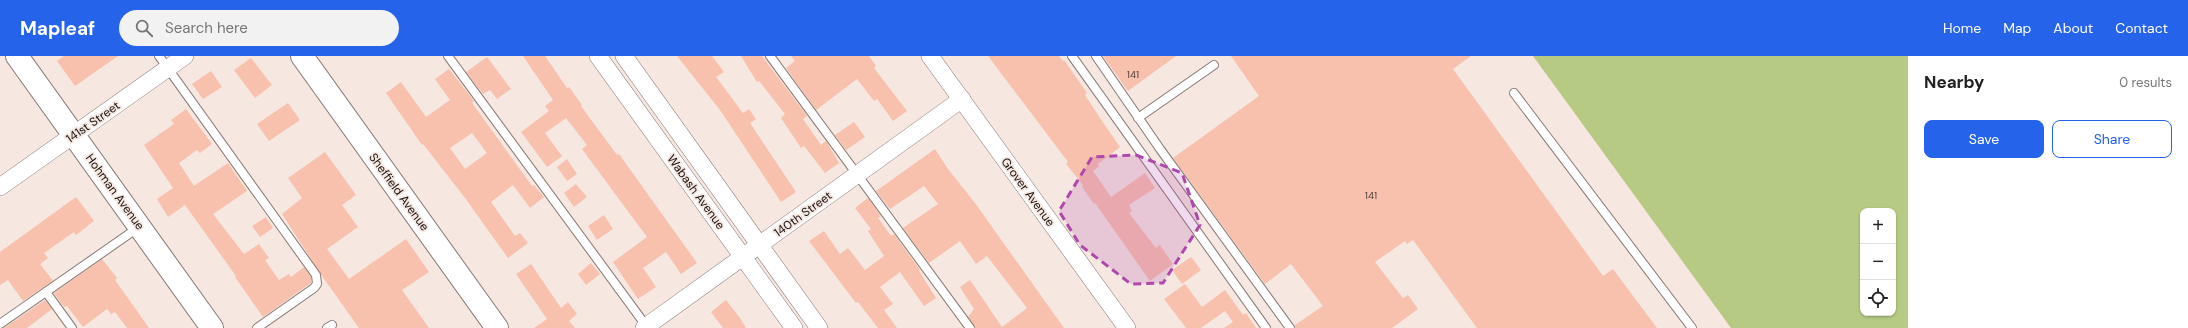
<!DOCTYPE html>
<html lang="en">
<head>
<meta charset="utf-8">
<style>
  :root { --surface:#fff; --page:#f2f2f2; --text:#222; --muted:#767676; --line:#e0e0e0; --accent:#2563eb }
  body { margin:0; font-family:"DM Sans",sans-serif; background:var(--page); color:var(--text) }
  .controls { position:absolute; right:12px; bottom:12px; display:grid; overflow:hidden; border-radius:8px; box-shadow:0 1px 3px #0004 }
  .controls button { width:36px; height:36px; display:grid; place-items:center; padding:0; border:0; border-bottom:1px solid var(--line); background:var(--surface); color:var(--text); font:20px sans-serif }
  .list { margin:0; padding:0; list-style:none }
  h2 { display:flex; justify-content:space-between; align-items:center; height:52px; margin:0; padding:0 16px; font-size:17px }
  h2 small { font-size:13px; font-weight:400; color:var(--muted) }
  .actions { display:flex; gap:8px; padding:12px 16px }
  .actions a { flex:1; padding:9px 0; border:1px solid var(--accent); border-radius:8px; text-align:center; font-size:14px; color:var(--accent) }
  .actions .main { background:var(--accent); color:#fff }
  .icon { flex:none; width:22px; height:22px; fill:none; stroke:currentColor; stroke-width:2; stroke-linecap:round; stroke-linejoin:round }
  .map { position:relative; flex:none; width:1908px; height:272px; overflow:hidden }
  header { display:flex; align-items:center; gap:24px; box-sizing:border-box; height:56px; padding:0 20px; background:var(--accent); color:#fff }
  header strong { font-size:19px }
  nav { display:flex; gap:22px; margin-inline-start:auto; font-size:14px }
  .search { width:280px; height:36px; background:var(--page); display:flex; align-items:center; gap:10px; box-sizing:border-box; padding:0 14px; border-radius:22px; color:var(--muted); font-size:15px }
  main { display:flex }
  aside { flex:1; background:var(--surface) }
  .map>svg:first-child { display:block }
  .green { fill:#b6ca83; fill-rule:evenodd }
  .building { fill:#f7c1ae; fill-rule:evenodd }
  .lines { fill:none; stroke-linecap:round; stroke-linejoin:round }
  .lane-casing { stroke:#867873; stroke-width:10 }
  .street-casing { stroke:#867873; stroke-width:18 }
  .secondary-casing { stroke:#867873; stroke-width:24 }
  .lane { stroke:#fff; stroke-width:8 }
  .street { stroke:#fff; stroke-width:17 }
  .secondary { stroke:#fff; stroke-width:22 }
  .marked { fill:#af48ac; fill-opacity:0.2; stroke:#af48ac; stroke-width:3; stroke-dasharray:8 5; stroke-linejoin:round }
  .labels { text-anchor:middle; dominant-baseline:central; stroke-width:3.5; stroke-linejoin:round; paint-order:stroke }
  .number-label { font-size:10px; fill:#4e3d37 }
  .street-label { font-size:12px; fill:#16110f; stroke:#f6e7e1 }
</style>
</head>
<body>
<header>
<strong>Mapleaf</strong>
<div class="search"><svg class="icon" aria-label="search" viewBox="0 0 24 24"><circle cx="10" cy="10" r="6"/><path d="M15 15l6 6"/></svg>Search here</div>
<nav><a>Home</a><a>Map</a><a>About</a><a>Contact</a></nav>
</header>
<main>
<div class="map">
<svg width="1908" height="272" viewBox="0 0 1908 272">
  <rect width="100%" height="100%" fill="#f6e7e1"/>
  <!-- green -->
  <path class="green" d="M 1533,0 L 1908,0 L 1908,272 L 1731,272 ZM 1863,155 L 1893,155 L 1893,257 L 1863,257 Z"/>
  <!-- building -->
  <g class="building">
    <path d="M 64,0 L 118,0 L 75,30 L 57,5 Z"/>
    <path d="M 523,0 L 545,0 L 567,32 L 569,31 L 582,49 L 581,50 L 617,99 L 619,98 L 697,207 L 681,218 L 666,196 L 643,212 L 656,231 L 638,243 L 613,206 L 647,181 L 582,93 L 587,89 L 566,62 L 545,77 L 562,100 L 547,111 L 521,76 L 549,55 L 545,50 L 553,44 Z"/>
    <path d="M 677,0 L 712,0 L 724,16 L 716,21 L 743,57 L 749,53 L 756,63 L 750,67 L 796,136 L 781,146 L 720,54 Z"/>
    <path d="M 741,0 L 762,0 L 807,60 L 803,63 L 821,89 L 826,85 L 839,107 L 825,117 L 804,90 L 801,92 L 781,62 L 785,58 L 759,25 L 757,26 Z"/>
    <path d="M 791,0 L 869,0 L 876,10 L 874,12 L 907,55 L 893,65 L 877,43 L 874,45 L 857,23 L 816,54 L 786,12 L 795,5 Z"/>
    <path d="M 988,0 L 1059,0 L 1063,5 L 1064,4 L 1087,37 L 1085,39 L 1104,68 L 1120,91 L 1098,108 L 1099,110 L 1093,115 L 1111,141 L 1145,117 L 1155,132 L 1129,149 L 1132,155 L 1129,157 L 1156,192 L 1160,189 L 1173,208 L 1150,225 L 1095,147 L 1094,148 L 1082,131 L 1083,129 L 1066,108 L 1068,106 Z"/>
    <path d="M 1103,0 L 1176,0 L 1128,35 Z"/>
    <path d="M 1231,0 L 1471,0 L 1453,13 L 1603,220 L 1613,213 L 1657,272 L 1477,272 L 1413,184 L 1407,188 L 1405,185 L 1375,206 L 1403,242 L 1408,239 L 1418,253 L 1392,272 L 1295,272 L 1295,269 L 1323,250 L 1291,208 L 1265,228 L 1173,102 L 1259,40 Z"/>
    <path d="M 487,1 L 511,33 L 497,43 L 490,34 L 483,38 L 466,16 Z"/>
    <path d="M 251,2 L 272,29 L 255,42 L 234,14 Z"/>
    <path d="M 449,13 L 474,45 L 472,47 L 532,130 L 534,129 L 544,141 L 530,152 L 513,129 L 491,146 L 515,180 L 520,177 L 528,187 L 508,202 L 465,142 L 423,88 L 422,89 L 386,37 L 401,26 L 426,61 L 450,44 L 435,23 ZM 472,77 L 487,97 L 465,113 L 450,92 Z"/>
    <path d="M 211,15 L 222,31 L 203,43 L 192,28 Z"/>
    <path d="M 288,47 L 300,64 L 269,85 L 257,68 Z"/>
    <path d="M 186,53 L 212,88 L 200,97 L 197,94 L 179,107 L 194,130 L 228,107 L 247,135 L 213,158 L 244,198 L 259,188 L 269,202 L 265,204 L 279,224 L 289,218 L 291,221 L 304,211 L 311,221 L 311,227 L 263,261 L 235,221 L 236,220 L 185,149 L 168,161 L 157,143 L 173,132 L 144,89 L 174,68 L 171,64 Z"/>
    <path d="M 854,66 L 865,81 L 846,94 L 835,79 Z"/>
    <path d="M 935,93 L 948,113 L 975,147 L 1064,272 L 975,272 L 968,261 L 974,253 L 960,231 L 970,224 L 1002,271 L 1027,252 L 987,200 L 976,208 L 960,185 L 929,207 L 903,172 L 938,148 L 924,130 L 890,153 L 876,135 Z"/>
    <path d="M 325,96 L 356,139 L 342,149 L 358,171 L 327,193 L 349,223 L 406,183 L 429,216 L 402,234 L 429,272 L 359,272 L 322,220 L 282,158 L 302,142 L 288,122 Z"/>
    <path d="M 567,103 L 577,118 L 567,125 L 557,111 Z"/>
    <path d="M 576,128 L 587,141 L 574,151 L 564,137 Z"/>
    <path d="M 76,141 L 94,165 L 76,179 L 74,176 L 44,197 L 48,202 L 40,208 L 53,225 L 23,245 L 8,224 L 0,229 L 0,196 Z"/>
    <path d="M 868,142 L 881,160 L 878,162 L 891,180 L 894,178 L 920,214 L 919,215 L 936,242 L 924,250 L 900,216 L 880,231 L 893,248 L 884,254 L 897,272 L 878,272 L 858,246 L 856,247 L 809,185 L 824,175 L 840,198 L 848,192 L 865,214 L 884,200 L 868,175 L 871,173 L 855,152 Z"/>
    <path d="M 604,159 L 613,173 L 597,184 L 588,170 Z"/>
    <path d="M 266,161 L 273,172 L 260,181 L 252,170 Z"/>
    <path d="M 1191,201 L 1201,214 L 1182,228 L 1172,214 Z"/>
    <path d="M 102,203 L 117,222 L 115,224 L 149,272 L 127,272 L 115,256 L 111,258 L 107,253 L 83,271 L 67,250 L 65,251 L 61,247 L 54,237 Z"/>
    <path d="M 591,207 L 600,218 L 586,229 L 578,218 Z"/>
    <path d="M 531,208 L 561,252 L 568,246 L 577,258 L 569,265 L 575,272 L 534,272 L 547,263 L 516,218 Z"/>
    <path d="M 1185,228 L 1202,251 L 1225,234 L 1243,259 L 1246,257 L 1256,272 L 1224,272 L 1233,266 L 1225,255 L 1201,272 L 1186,272 L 1164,243 Z"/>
    <path d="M 45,244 L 52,253 L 27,272 L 4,272 Z"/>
    <path d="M 726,244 L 740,262 L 746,272 L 723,272 L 711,256 Z"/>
  </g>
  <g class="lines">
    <defs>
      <g id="lane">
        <path d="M 159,0 L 316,219 L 317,228 L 314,232 L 257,272"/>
        <path d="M 448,0 L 647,271"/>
        <path d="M 770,0 L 970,272"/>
        <path d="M 1072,0 L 1266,272"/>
        <path d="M 1096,0 L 1160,93 L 1290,272"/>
        <path d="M 1514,37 L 1692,272"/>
        <path d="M 1138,62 L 1214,9"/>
        <path d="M 46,236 L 72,272"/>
        <path d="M 0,268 L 139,171"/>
        <path d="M 327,272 L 332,269"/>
      </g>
      <g id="street">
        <path d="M 598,0 L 794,272"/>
        <path d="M 624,0 L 819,272"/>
        <path d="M 930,0 L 1127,272"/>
        <path d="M 0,131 L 185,0"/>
        <path d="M 644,272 L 962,43"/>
      </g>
      <g id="secondary">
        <path d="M 17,0 L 212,272"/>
        <path d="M 302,0 L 497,272"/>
      </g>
    </defs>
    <!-- lane casing -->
    <use href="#lane" class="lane-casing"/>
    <!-- street casing -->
    <use href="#street" class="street-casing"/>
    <!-- secondary casing -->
    <use href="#secondary" class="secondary-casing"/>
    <!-- lane -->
    <use href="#lane" class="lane"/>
    <!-- street -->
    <use href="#street" class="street"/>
    <!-- secondary -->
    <use href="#secondary" class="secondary"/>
  </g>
  <!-- marked area -->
  <path class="marked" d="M 1136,99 L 1182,117 L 1200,169 L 1163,227 L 1131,228 L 1080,189 L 1059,155 L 1092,101 Z"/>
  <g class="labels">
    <!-- number labels -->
    <g class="number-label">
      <text x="1133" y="18">141</text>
      <text x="1371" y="139">141</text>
    </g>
    <!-- street labels -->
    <g class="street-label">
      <text transform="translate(93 66) rotate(-35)">141st Street</text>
      <text transform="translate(115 136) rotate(54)">Hohman Avenue</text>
      <text transform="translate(399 136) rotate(54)">Sheffield Avenue</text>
      <text transform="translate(696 136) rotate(54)">Wabash Avenue</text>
      <text transform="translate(1028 136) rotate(54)">Grover Avenue</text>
      <text transform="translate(803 158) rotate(-36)">140th Street</text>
    </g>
  </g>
</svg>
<div class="controls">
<button>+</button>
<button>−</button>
<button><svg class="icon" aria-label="locate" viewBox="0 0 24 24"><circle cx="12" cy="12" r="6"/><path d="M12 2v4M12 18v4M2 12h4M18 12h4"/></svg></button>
</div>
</div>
<aside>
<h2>Nearby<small>0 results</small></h2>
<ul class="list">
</ul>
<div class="actions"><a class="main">Save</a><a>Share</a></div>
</aside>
</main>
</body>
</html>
